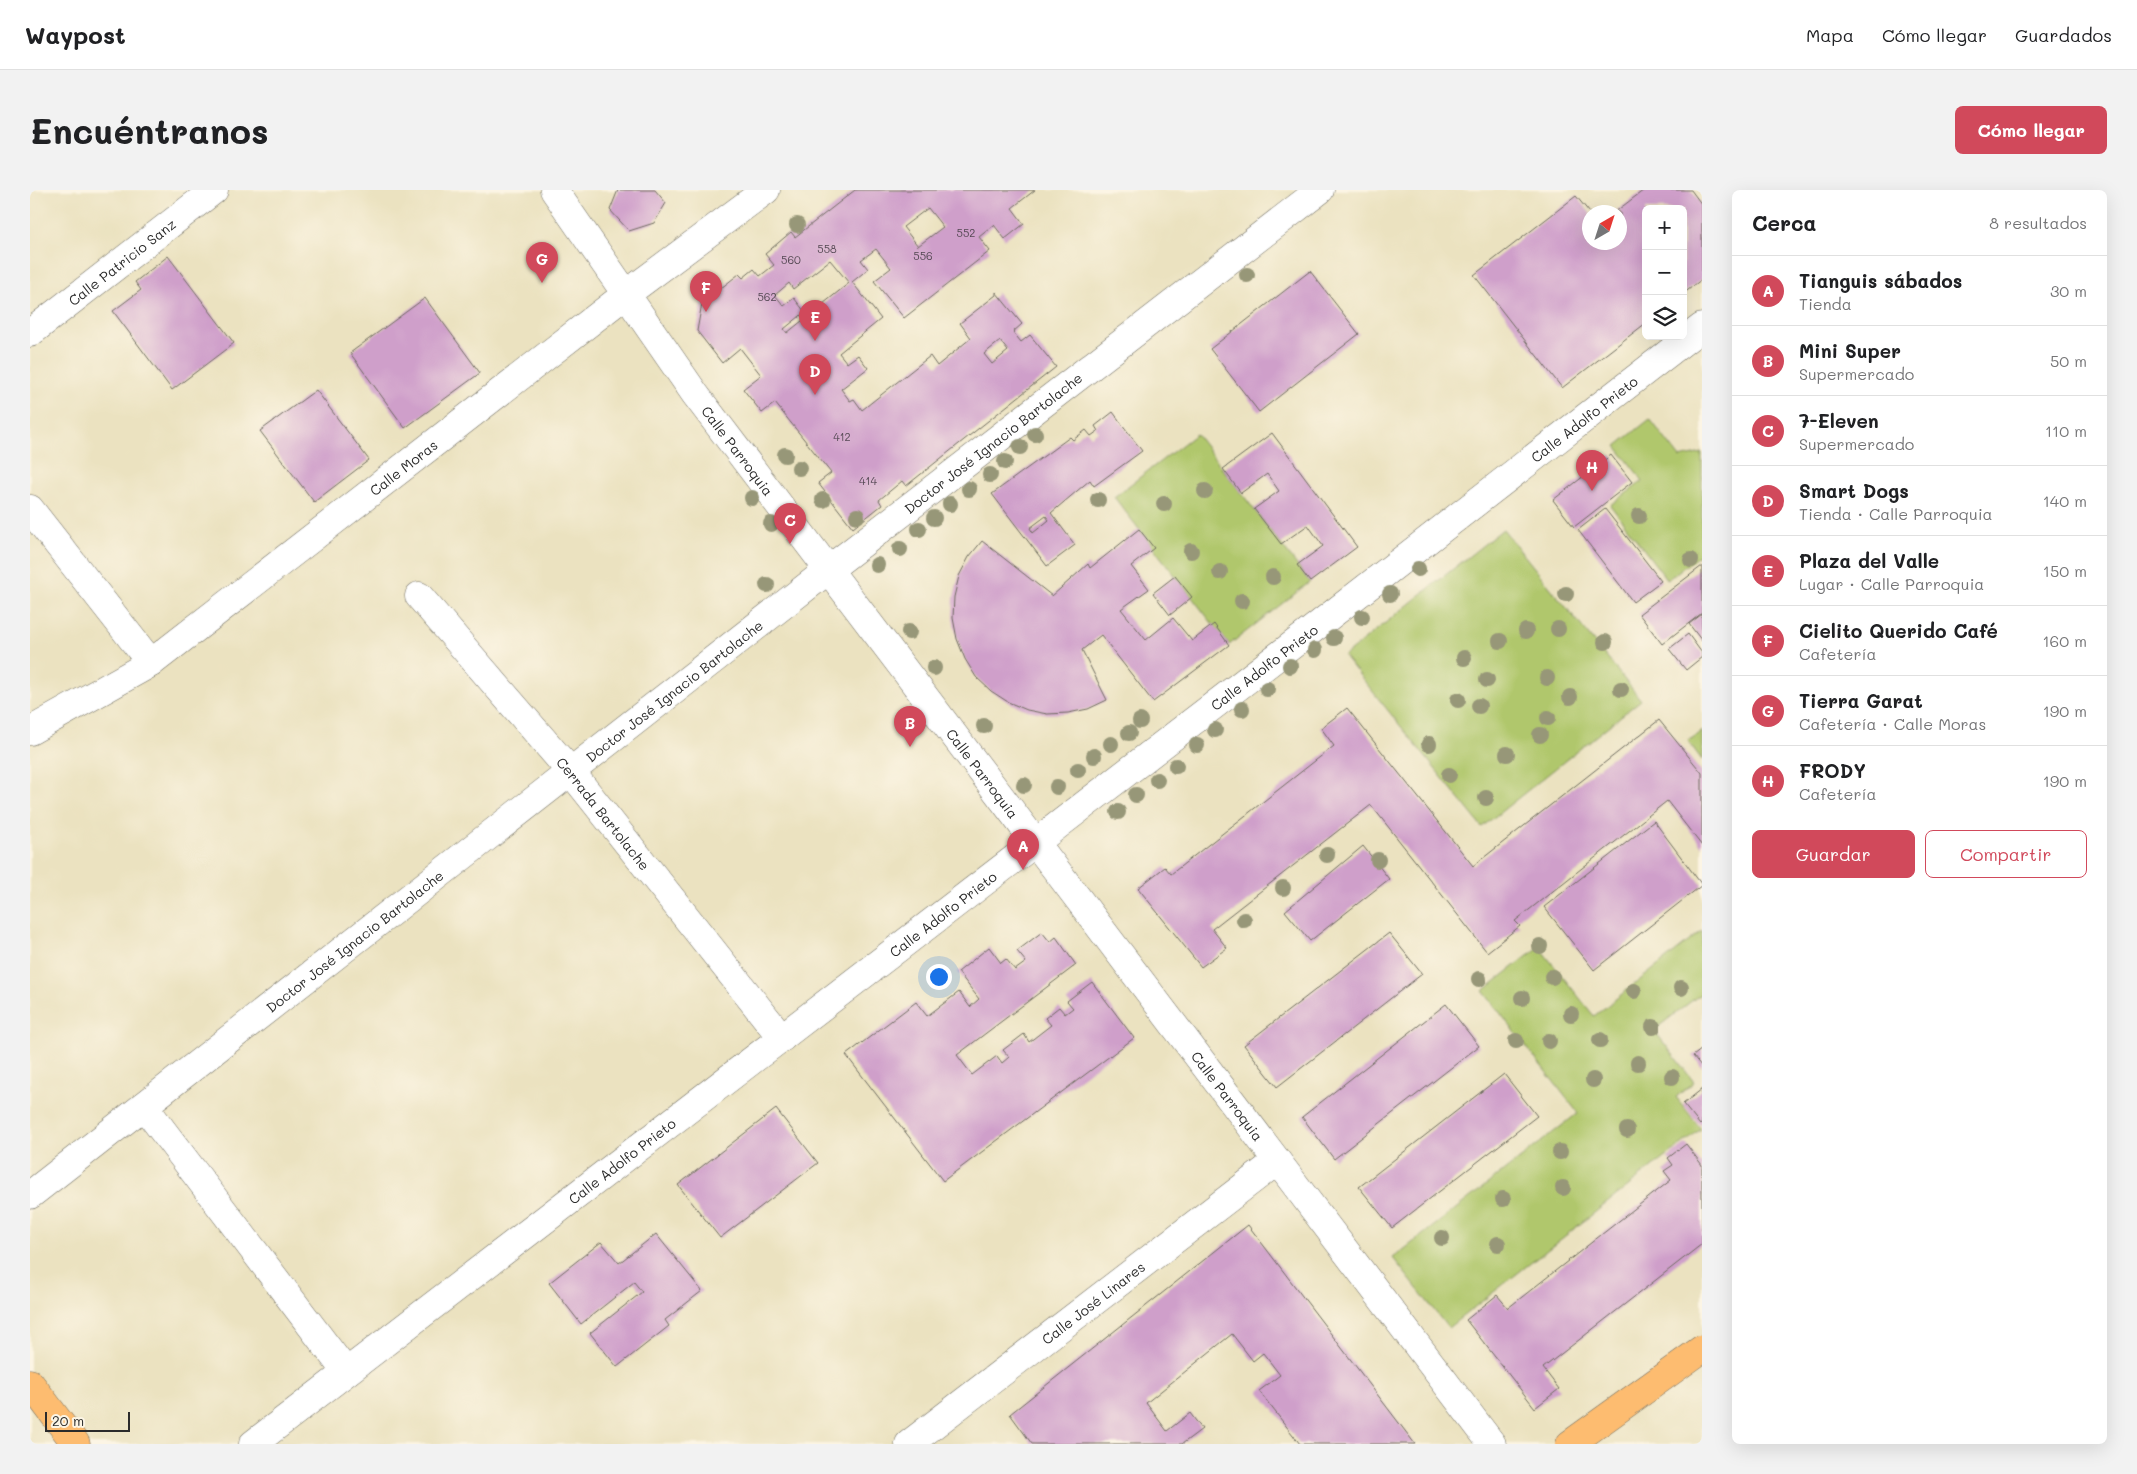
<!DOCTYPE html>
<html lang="es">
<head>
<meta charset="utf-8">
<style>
  :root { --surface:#fff; --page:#f2f2f2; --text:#202124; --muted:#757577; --line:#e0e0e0; --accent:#d1495b }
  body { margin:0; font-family:Mali,sans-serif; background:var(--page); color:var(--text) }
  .controls { position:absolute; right:15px; top:15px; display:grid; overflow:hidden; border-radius:8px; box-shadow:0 5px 20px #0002 }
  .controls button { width:45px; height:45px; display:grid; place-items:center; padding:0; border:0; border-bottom:1px solid var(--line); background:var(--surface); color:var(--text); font:25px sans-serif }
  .compass { position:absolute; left:1552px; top:15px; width:45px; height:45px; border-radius:50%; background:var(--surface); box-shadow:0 5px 20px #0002; rotate:39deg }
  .scale { position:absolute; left:15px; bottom:12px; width:85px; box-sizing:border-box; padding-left:5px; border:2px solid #2b2b2b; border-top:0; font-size:14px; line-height:18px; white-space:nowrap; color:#2b2b2b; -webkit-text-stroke:4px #fcf5e5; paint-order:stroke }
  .you { position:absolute; left:908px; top:786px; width:18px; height:18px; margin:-12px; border:4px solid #fff; border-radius:50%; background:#1a73e8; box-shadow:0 0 0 8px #1a73e833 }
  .badge { display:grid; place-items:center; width:32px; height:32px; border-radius:50%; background:var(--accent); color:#fff; font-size:16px; font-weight:700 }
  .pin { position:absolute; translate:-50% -41px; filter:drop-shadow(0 1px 2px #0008) }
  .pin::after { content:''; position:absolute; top:26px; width:18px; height:15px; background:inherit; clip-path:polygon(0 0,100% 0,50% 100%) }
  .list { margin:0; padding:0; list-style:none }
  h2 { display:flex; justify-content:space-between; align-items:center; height:65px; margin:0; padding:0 20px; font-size:21px }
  h2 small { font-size:16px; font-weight:400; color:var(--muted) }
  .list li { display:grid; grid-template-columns:32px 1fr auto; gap:15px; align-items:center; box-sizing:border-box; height:70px; padding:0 20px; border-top:1px solid var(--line) }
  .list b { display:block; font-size:19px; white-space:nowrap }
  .list p { margin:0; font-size:16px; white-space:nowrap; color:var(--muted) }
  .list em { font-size:16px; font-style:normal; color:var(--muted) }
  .actions { display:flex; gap:10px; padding:15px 20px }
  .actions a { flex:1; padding:11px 0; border:1px solid var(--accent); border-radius:8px; text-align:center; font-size:18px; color:var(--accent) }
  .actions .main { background:var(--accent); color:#fff }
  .icon { flex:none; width:28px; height:28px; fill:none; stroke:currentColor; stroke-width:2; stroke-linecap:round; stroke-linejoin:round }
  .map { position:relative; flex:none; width:1672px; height:1254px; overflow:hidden; border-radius:8px }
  header { display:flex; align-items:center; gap:30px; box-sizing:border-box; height:70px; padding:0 25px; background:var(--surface); border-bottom:1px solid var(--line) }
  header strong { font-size:24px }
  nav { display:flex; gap:28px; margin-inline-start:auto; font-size:18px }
  .intro { display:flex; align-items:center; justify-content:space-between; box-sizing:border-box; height:120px; padding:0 30px }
  h1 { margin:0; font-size:35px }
  .button { padding:12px 22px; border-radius:8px; background:var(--accent); color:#fff; font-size:18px; font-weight:700 }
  main { display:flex; gap:30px; padding:0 30px }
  aside { flex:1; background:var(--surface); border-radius:8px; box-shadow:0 5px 20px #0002 }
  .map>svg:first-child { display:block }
  .green { fill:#b0c76c; stroke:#6e794c }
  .building { fill:#cf9fca; fill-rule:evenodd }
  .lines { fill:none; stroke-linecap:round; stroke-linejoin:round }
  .minor-casing { stroke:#6e6b5f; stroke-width:29 }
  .primary-casing { stroke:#6e6b5f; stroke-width:29 }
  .minor { stroke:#fff; stroke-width:28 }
  .primary { stroke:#fdbc6f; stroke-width:28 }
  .tree { fill:#979778 }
  .labels { text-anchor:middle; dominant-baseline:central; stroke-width:5; stroke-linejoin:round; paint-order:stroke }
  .number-label { font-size:11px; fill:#544853 }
  .street-label { font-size:14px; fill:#2b2b2b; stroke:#fcf5e5 }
</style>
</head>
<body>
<header>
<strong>Waypost</strong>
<nav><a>Mapa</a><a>Cómo llegar</a><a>Guardados</a></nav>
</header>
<div class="intro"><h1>Encuéntranos</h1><a class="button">Cómo llegar</a></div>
<main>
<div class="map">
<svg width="1672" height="1254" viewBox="0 0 1672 1254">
  <rect width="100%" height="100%" fill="#fcf5e5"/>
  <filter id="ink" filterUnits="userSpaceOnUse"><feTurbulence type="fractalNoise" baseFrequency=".02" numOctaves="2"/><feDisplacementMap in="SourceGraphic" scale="10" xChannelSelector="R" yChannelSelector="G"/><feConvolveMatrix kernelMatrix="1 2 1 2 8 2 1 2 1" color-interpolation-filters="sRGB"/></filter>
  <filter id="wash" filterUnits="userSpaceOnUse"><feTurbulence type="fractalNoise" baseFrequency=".0096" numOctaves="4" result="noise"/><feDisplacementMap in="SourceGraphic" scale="20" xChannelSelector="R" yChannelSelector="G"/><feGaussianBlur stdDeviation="1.12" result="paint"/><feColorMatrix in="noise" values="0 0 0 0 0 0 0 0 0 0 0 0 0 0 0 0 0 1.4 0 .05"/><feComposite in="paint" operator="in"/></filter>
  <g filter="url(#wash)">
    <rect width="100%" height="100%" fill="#ebe2c0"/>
    <!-- green -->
    <g class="green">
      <path d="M 1620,229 L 1650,268 L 1672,263 L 1672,363 L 1637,390 L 1580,315 L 1613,291 L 1586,256 Z"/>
      <path d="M 1166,244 L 1280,392 L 1199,455 L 1084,307 Z"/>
      <path d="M 1473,339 L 1611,510 L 1452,637 L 1314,466 Z"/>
      <path d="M 1672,541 L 1672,570 L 1658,551 Z"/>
      <path d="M 1672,741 L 1672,803 L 1624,840 L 1664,892 L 1646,907 L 1671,939 L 1418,1138 L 1363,1068 L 1548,923 L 1453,801 L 1509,757 L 1564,826 Z"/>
    </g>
    <g id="blocks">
      <!-- building -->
      <g class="building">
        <path d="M 588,0 L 625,0 L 636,13 L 624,33 L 599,41 L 580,20 Z"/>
        <path d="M 825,0 L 1005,0 L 982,18 L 994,34 L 975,49 L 964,35 L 949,47 L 960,61 L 874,128 L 844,91 L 861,78 L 846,59 L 831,70 L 838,79 L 822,92 L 851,129 L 809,163 L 817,173 L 828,165 L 838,178 L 811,199 L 820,211 L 824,209 L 832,220 L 900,166 L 907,176 L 941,148 L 930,133 L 966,105 L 966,102 L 992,134 L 983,142 L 991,152 L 1000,145 L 1026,177 L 876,296 L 872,291 L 849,310 L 852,315 L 823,338 L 788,293 L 801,283 L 745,213 L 732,223 L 713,199 L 731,185 L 710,158 L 692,173 L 667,141 L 672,113 L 709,84 L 713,88 L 724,79 L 730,86 L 744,75 L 735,64 L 761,42 L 765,47 ZM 898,18 L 913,37 L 888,56 L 873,37 ZM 800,70 L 819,93 L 757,143 L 754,139 L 775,122 L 764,108 L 754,116 L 745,105 L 759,93 L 763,99 ZM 970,151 L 978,161 L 962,174 L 954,164 Z"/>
        <path d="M 1614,0 L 1661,0 L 1672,15 L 1672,89 L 1653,104 L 1653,19 L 1616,19 L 1616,133 L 1532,198 L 1444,85 L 1546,6 L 1560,23 L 1560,52 L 1590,52 L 1590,22 L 1585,22 Z"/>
        <path d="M 138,66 L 204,153 L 142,200 L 83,121 L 111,100 L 105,92 Z"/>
        <path d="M 1280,81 L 1329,144 L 1229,222 L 1180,159 Z"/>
        <path d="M 395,108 L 450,183 L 375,238 L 320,163 Z"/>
        <path d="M 286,200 L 339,270 L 284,312 L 230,241 Z"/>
        <path d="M 1083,222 L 1112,261 L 1064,296 L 1060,290 L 1021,323 L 1045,355 L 1017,376 L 962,304 L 1040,247 L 1043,250 L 1056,240 L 1061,246 L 1068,241 L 1065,236 ZM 1016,326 L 1019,330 L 1003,343 L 1000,338 Z"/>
        <path d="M 1242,243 L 1327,357 L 1280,392 L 1267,375 L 1293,356 L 1278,335 L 1251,354 L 1224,319 L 1249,301 L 1237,284 L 1211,303 L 1193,279 Z"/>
        <path d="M 1581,265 L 1602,292 L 1544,337 L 1523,310 Z"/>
        <path d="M 1575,319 L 1631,391 L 1603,412 L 1548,340 Z"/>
        <path d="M 1109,339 L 1124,358 L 1101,376 L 1119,399 L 1091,419 L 1116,450 L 1143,428 L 1162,451 L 1184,434 L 1199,455 L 1123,512 L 1071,445 L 1052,460 L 1077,510 L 1058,519 L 1038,523 L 1017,524 L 997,520 L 978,512 L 961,501 L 946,487 L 935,469 L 927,449 L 923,428 L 924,407 L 929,386 L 939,367 L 952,351 L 1022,406 L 1058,374 L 1060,378 Z"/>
        <path d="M 1672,376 L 1672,423 L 1632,454 L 1609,424 Z"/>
        <path d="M 1145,386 L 1162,407 L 1140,425 L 1123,403 Z"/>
        <path d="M 1672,424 L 1672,451 L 1659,434 Z"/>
        <path d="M 1658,444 L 1672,463 L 1672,467 L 1656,480 L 1639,459 Z"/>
        <path d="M 1317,518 L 1443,676 L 1629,530 L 1672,583 L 1672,656 L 1637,611 L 1485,731 L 1490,736 L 1457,762 L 1341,615 L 1182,739 L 1197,758 L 1171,777 L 1108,698 L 1135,677 L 1141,684 L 1304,556 L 1291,538 Z"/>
        <path d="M 1624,631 L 1672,695 L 1564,780 L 1514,717 Z"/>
        <path d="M 1333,656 L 1359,689 L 1280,751 L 1255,721 Z"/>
        <path d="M 1012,742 L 1020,752 L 1026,747 L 1046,775 L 927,865 L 942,885 L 967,866 L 972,873 L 979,867 L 973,860 L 994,844 L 999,852 L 1021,835 L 1015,828 L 1029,817 L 1035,824 L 1043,818 L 1037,811 L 1062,792 L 1104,848 L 913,991 L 816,865 L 886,812 L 897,826 L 929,802 L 940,817 L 949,809 L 928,782 L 959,757 L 971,773 L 976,769 L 985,780 L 996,772 L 987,761 Z"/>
        <path d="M 1359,743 L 1392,784 L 1247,897 L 1214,855 Z"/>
        <path d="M 1416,814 L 1449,856 L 1304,969 L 1272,927 Z"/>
        <path d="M 1672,859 L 1672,877 L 1663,866 Z"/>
        <path d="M 1474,884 L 1507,926 L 1362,1038 L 1329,997 Z"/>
        <path d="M 1672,899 L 1672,933 L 1670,935 L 1653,914 Z"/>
        <path d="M 746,919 L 788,973 L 690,1048 L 648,995 Z"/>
        <path d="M 1656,954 L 1672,975 L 1672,1054 L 1513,1178 L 1529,1199 L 1505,1218 L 1436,1130 L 1467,1105 L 1478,1118 L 1641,990 L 1634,981 L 1643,975 L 1638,968 Z"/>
        <path d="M 1218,1035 L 1385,1254 L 1270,1254 L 1229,1201 L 1250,1185 L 1233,1163 L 1223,1171 L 1202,1144 L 1116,1213 L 1137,1241 L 1160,1223 L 1172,1239 L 1152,1254 L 1002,1254 L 980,1224 Z"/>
        <path d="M 626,1044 L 672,1101 L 635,1130 L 639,1136 L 587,1177 L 560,1143 L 612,1102 L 604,1092 L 551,1134 L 519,1093 L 571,1052 L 589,1073 Z"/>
      </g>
    </g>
  </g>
  <g filter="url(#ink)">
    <use href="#blocks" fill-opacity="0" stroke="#6e6b5f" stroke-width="1"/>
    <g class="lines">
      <defs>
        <g id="minor">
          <path id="s1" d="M 524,0 L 665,204 L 1462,1254"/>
          <path id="s2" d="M 0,143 L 184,0"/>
          <path d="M 0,319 L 121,473"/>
          <path id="s3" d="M 389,406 L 541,582 L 752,848"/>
          <path id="s4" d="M 0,541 L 121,473 L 595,105 L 736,0"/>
          <path d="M 114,916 L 316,1182"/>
          <path id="s5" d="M 0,1005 L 798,380 L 1290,0"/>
          <path id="s6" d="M 223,1254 L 1278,443 L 1672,137"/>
          <path id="s7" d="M 879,1254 L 1247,971"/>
        </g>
        <g id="primary">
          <path d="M 0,1193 L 46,1254"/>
          <path d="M 1540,1254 L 1672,1159"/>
        </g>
      </defs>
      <!-- minor casing -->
      <use href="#minor" class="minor-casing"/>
      <!-- primary casing -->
      <use href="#primary" class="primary-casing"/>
      <!-- minor -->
      <use href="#minor" class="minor"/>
      <!-- primary -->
      <use href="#primary" class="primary"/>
    </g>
    <!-- trees -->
    <g class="tree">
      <circle cx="767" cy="35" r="8"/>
      <circle cx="1217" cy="85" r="8"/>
      <circle cx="1005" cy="244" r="8"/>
      <circle cx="990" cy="257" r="8"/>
      <circle cx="755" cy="265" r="8"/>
      <circle cx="975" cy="272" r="8"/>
      <circle cx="769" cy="278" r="8"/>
      <circle cx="960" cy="285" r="8"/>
      <circle cx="939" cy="299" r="8"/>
      <circle cx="1175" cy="301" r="8"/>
      <circle cx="722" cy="308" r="8"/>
      <circle cx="793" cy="310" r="8"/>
      <circle cx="1068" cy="310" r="8"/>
      <circle cx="920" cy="314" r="8"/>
      <circle cx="1134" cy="314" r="8"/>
      <circle cx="827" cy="326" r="8"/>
      <circle cx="1609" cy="326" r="8"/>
      <circle cx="904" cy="328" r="8"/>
      <circle cx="741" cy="334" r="8"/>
      <circle cx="889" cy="339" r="8"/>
      <circle cx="870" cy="359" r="8"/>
      <circle cx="1161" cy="361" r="8"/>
      <circle cx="1661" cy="370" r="8"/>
      <circle cx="847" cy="375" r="8"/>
      <circle cx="1388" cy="379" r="8"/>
      <circle cx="1190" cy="382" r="8"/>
      <circle cx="1243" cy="387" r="8"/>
      <circle cx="737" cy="395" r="8"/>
      <circle cx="1360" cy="404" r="8"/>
      <circle cx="1536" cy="404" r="8"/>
      <circle cx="1212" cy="411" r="8"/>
      <circle cx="1332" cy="427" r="8"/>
      <circle cx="1528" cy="439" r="8"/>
      <circle cx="1496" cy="441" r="8"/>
      <circle cx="879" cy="442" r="8"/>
      <circle cx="1304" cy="448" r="8"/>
      <circle cx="1470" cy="451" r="8"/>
      <circle cx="1575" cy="452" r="8"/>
      <circle cx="1285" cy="460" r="8"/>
      <circle cx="1434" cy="468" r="8"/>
      <circle cx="1260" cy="476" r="8"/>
      <circle cx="904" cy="478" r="8"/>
      <circle cx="1517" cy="488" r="8"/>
      <circle cx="1457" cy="490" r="8"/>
      <circle cx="1237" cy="499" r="8"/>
      <circle cx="1591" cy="499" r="8"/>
      <circle cx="1540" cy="507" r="8"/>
      <circle cx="1428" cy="510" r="8"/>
      <circle cx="1449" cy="516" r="8"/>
      <circle cx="1212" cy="519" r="8"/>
      <circle cx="1518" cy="528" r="8"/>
      <circle cx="1110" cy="531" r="8"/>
      <circle cx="954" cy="536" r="8"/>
      <circle cx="1185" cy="540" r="8"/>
      <circle cx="1099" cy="543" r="8"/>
      <circle cx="1510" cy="545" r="8"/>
      <circle cx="1081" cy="554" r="8"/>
      <circle cx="1399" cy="554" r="8"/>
      <circle cx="1167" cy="555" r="8"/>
      <circle cx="1477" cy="564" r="8"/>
      <circle cx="1064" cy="566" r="8"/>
      <circle cx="1146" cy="576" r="8"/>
      <circle cx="1048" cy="580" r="8"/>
      <circle cx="1419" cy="585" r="8"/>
      <circle cx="1127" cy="590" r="8"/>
      <circle cx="994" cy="595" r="8"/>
      <circle cx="1027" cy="597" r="8"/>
      <circle cx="1106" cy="605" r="8"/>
      <circle cx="1456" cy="608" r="8"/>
      <circle cx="1088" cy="622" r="8"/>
      <circle cx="1297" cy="665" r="8"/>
      <circle cx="1348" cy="670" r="8"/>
      <circle cx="1253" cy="698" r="8"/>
      <circle cx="1214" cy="730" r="8"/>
      <circle cx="1510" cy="756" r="8"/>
      <circle cx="1522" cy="787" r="8"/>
      <circle cx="1449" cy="789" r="8"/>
      <circle cx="1651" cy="798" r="8"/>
      <circle cx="1604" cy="801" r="8"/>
      <circle cx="1492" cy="808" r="8"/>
      <circle cx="1541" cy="824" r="8"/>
      <circle cx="1623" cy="837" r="8"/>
      <circle cx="1570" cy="850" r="8"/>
      <circle cx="1486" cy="851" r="8"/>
      <circle cx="1519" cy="851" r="8"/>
      <circle cx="1608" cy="873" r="8"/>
      <circle cx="1642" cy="887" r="8"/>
      <circle cx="1563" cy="890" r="8"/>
      <circle cx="1597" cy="940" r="8"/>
      <circle cx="1530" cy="962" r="8"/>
      <circle cx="1533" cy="998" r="8"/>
      <circle cx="1473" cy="1009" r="8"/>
      <circle cx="1412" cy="1048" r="8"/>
      <circle cx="1468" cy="1054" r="8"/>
    </g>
  </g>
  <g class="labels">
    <!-- number labels -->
    <g class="number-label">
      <text x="936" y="42">552</text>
      <text x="797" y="58">558</text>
      <text x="893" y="65">556</text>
      <text x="761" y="69">560</text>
      <text x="737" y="106">562</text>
      <text x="812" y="246">412</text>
      <text x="838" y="290">414</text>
    </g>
    <!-- street labels -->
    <g class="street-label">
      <text stroke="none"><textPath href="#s2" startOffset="116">Calle Patricio Sanz</textPath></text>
      <text stroke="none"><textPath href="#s6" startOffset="1680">Calle Adolfo Prieto</textPath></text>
      <text stroke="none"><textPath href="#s5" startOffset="1222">Doctor José Ignacio Bartolache</textPath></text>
      <text stroke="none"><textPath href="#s1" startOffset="319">Calle Parroquia</textPath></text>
      <text stroke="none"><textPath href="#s4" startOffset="458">Calle Moras</textPath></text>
      <text stroke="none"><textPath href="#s6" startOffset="1275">Calle Adolfo Prieto</textPath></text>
      <text stroke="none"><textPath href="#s5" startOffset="818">Doctor José Ignacio Bartolache</textPath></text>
      <text stroke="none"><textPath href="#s1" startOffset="724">Calle Parroquia</textPath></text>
      <text stroke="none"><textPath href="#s3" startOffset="285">Cerrada Bartolache</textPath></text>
      <text stroke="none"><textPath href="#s6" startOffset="870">Calle Adolfo Prieto</textPath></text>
      <text stroke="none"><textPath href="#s5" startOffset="412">Doctor José Ignacio Bartolache</textPath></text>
      <text stroke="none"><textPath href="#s1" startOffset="1129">Calle Parroquia</textPath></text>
      <text stroke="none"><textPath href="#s6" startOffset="465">Calle Adolfo Prieto</textPath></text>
      <text stroke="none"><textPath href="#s7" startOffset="232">Calle José Linares</textPath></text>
    </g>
  </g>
</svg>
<div class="controls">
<button>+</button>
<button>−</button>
<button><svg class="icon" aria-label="layers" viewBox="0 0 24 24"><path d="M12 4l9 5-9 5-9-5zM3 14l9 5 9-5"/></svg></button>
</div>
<svg class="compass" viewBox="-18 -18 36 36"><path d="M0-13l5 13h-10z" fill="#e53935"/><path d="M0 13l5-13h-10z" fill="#757577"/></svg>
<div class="scale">20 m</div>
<div class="you"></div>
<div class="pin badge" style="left:993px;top:680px">A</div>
<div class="pin badge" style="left:880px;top:557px">B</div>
<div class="pin badge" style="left:760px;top:354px">C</div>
<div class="pin badge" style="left:785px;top:205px">D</div>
<div class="pin badge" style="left:785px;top:151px">E</div>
<div class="pin badge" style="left:676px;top:122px">F</div>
<div class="pin badge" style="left:512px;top:93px">G</div>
<div class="pin badge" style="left:1562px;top:301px">H</div>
</div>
<aside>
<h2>Cerca<small>8 resultados</small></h2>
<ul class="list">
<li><span class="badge">A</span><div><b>Tianguis sábados</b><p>Tienda</p></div><em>30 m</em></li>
<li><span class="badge">B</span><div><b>Mini Super</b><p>Supermercado</p></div><em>50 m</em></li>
<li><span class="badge">C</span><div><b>7-Eleven</b><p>Supermercado</p></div><em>110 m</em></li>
<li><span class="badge">D</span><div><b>Smart Dogs</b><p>Tienda · Calle Parroquia</p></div><em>140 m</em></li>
<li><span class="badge">E</span><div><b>Plaza del Valle</b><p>Lugar · Calle Parroquia</p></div><em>150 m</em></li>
<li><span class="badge">F</span><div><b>Cielito Querido Café</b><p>Cafetería</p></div><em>160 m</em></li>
<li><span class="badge">G</span><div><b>Tierra Garat</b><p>Cafetería · Calle Moras</p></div><em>190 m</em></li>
<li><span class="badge">H</span><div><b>FRODY</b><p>Cafetería</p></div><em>190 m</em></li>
</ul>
<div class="actions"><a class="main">Guardar</a><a>Compartir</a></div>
</aside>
</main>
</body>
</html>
